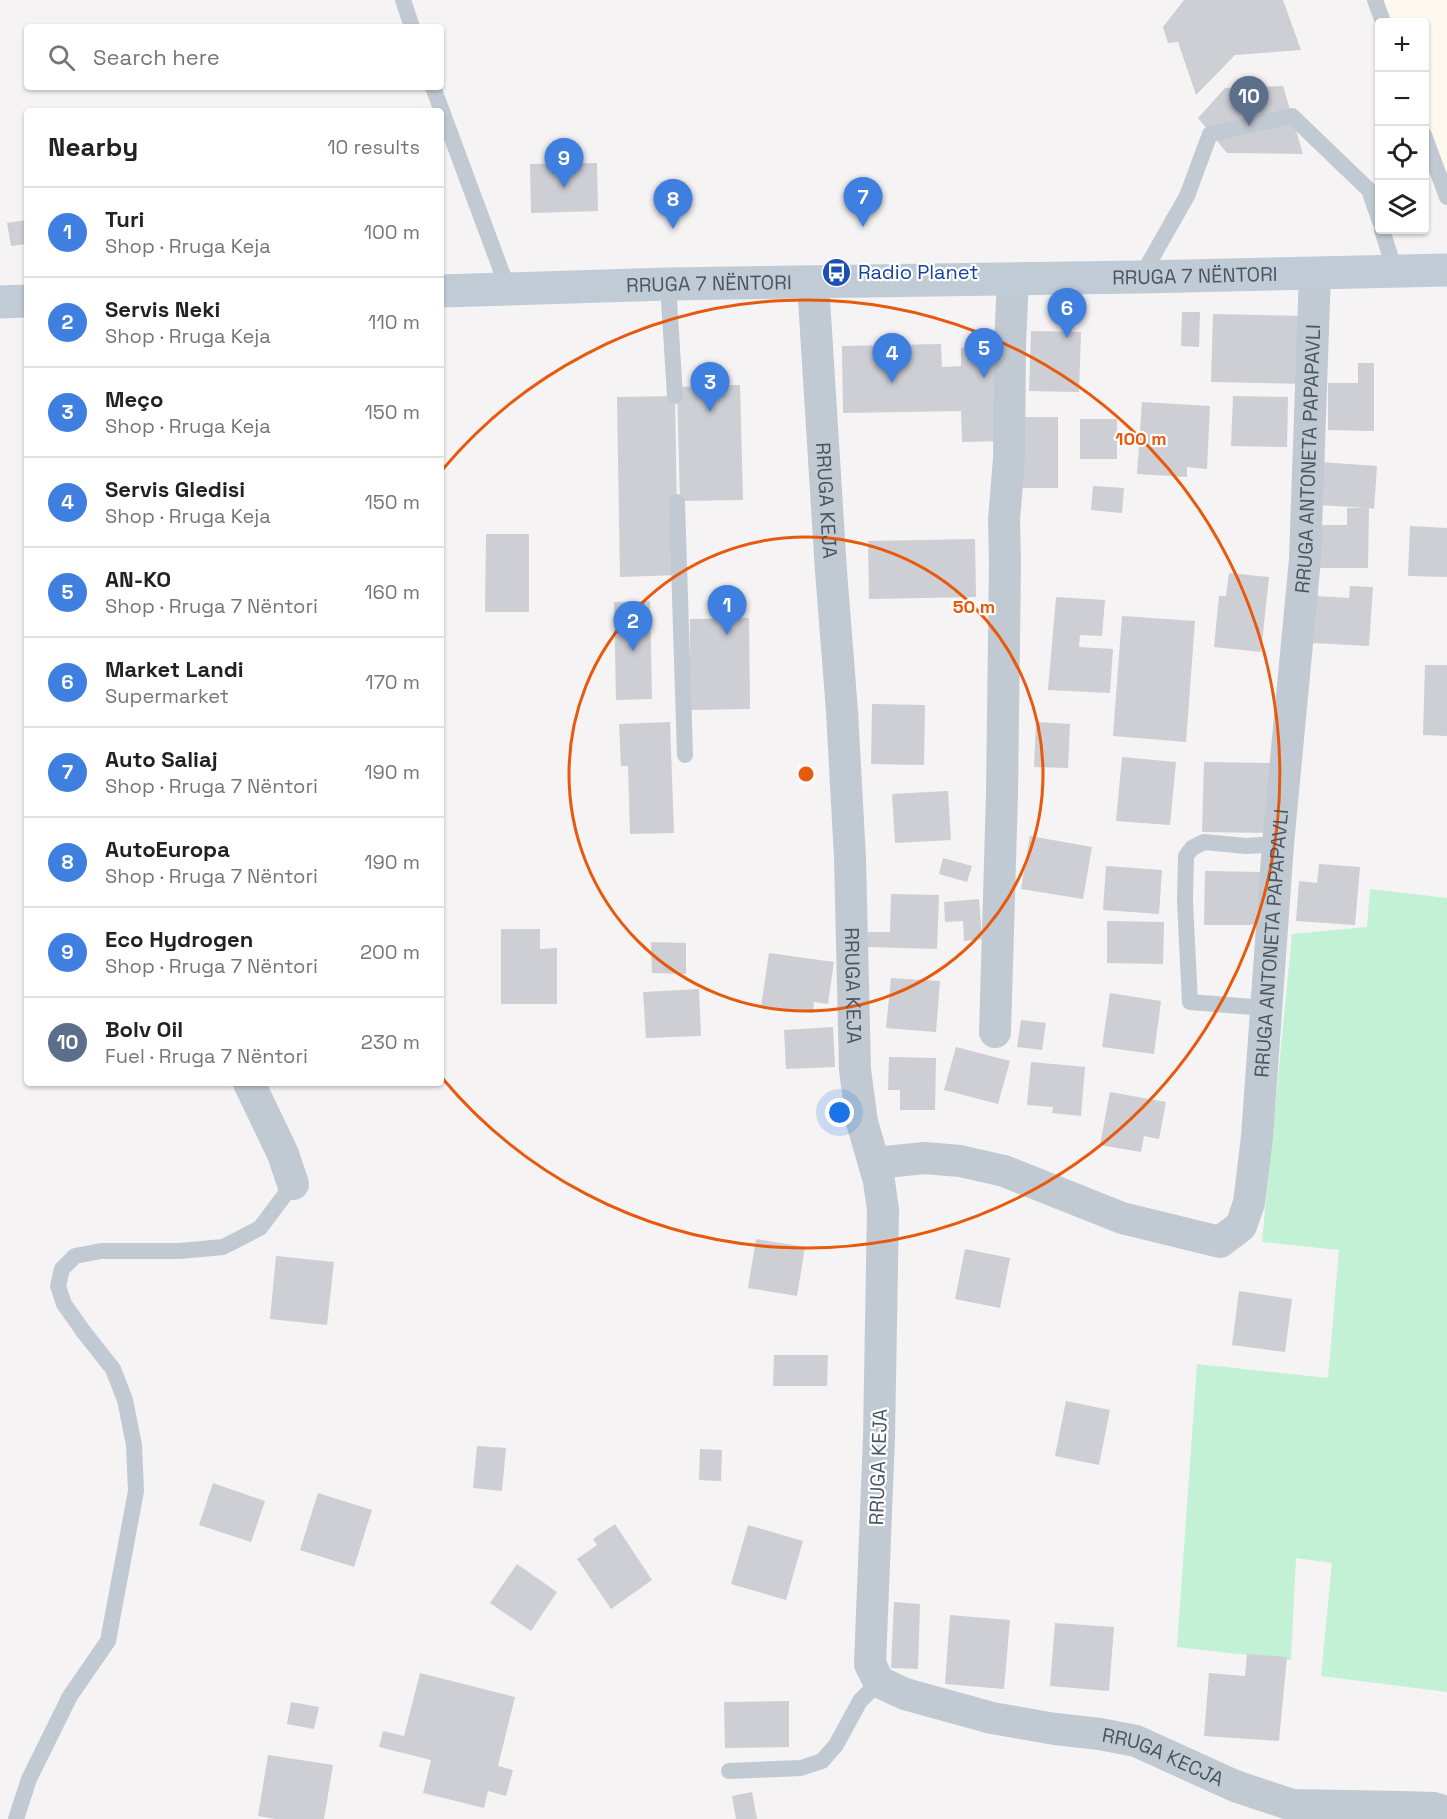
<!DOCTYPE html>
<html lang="en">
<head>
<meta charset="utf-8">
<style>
  :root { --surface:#fff; --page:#f2f2f2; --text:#222; --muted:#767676; --line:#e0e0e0; --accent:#2563eb }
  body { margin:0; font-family:"Space Grotesk",sans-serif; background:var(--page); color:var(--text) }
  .controls { position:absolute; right:18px; top:18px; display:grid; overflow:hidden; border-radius:6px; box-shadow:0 2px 4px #0004 }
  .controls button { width:54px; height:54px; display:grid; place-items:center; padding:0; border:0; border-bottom:2px solid var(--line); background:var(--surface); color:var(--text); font:30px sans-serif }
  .you { position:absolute; left:840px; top:1113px; width:21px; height:21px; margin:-15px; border:4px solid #fff; border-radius:50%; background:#1a73e8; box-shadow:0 0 0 9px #1a73e833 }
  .badge { display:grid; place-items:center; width:39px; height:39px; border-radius:50%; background:var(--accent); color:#fff; font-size:20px; font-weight:700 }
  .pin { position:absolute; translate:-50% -50px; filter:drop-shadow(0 2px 3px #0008) }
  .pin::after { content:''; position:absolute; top:32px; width:21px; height:18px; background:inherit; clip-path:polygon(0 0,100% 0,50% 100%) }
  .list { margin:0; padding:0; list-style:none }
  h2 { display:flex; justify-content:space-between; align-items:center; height:78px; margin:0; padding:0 24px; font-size:26px }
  h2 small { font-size:20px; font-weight:400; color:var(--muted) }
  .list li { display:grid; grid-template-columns:39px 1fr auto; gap:18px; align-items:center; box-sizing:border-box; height:90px; padding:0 24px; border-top:2px solid var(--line) }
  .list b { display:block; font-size:22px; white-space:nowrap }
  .list p { margin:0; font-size:20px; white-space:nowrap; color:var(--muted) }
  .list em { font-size:20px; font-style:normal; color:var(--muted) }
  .icon { flex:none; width:33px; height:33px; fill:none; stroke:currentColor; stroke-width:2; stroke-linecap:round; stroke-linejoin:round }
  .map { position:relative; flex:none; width:1447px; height:1819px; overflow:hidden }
  .search { position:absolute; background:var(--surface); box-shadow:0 2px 4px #0004; left:24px; top:24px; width:420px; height:66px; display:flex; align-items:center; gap:15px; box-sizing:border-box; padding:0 21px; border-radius:6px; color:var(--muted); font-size:22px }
  .panel { position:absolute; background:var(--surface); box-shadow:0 2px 4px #0004; left:24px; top:108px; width:420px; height:978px; border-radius:6px }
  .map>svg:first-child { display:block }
  .commercial { fill:#fdf9ef }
  .green { fill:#c3f1d5 }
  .building { fill:#cdcfd5 }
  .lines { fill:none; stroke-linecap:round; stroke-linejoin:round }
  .lane { stroke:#c1cad2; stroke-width:16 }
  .street { stroke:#c1cad2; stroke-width:32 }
  .secondary { stroke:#c1cbd6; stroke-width:33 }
  .ring { fill:none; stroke:#e8590c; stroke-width:3 }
  .labels { text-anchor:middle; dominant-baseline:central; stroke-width:4.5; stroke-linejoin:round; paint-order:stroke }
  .transit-label { font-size:20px; fill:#164399; stroke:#fff; text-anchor:start }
  .street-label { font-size:20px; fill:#4a5661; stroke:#fff }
  .centre { fill:#e8590c; stroke:#fff; stroke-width:3 }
  .ring-label { font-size:18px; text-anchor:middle; font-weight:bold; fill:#e8590c; stroke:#fff; stroke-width:4.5; stroke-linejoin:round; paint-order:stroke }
</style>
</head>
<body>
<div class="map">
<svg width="1447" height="1819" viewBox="0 0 1447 1819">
  <rect width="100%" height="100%" fill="#f5f3f3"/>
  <!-- commercial -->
  <path class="commercial" d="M 1381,0 L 1447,0 L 1447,172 L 1441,172 L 1425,124 L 1424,22 L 1389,22 Z"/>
  <!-- green -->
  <path class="green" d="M 1370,889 L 1447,898 L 1447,1692 L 1321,1676 L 1332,1563 L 1296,1558 L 1291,1660 L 1177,1647 L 1197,1364 L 1328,1378 L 1339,1250 L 1262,1242 L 1292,934 L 1367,927 Z"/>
  <!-- building -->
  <g class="building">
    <path d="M 1184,0 L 1283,0 L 1301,50 L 1235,55 L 1196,95 L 1178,42 L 1168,43 L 1163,27 Z"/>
    <path d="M 1283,86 L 1303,154 L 1227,153 L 1198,118 L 1225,88 Z"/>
    <path d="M 597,163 L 598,211 L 531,213 L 530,164 Z"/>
    <path d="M 27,220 L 27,244 L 11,246 L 7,223 Z"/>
    <path d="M 1182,312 L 1200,312 L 1199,347 L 1181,346 Z"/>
    <path d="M 1213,314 L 1304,316 L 1308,384 L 1211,382 Z"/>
    <path d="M 1031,331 L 1081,332 L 1079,392 L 1029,391 Z"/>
    <path d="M 941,344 L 942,367 L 961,366 L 961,348 L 1004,347 L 1006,441 L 962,442 L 961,411 L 843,413 L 842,346 Z"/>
    <path d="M 1358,363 L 1374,363 L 1374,431 L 1328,430 L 1328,383 L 1358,383 Z"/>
    <path d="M 740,385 L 743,500 L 680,501 L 677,387 Z"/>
    <path d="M 675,396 L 678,575 L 620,577 L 617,397 Z"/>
    <path d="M 1233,396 L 1288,397 L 1287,447 L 1231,446 Z"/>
    <path d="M 1142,402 L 1210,406 L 1207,469 L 1187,467 L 1187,477 L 1137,474 Z"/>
    <path d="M 1019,417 L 1058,417 L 1058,488 L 1016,488 Z"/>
    <rect x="1080" y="419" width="37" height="40"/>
    <path d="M 1321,462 L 1377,466 L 1374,509 L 1369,508 L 1368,568 L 1319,568 L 1320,525 L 1347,525 L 1347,508 L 1366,508 L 1319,505 Z"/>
    <path d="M 1093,486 L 1124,488 L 1122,513 L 1091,510 Z"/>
    <path d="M 1410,526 L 1447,528 L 1447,577 L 1408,576 Z"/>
    <path d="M 486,534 L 529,534 L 529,612 L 485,612 Z"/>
    <path d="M 975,539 L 976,597 L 869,599 L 868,541 Z"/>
    <path d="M 1229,573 L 1269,577 L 1261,652 L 1214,647 L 1219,596 L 1226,596 Z"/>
    <path d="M 1350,586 L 1373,587 L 1369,646 L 1313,643 L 1316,596 L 1349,598 Z"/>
    <path d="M 1056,597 L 1105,600 L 1102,636 L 1080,635 L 1079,647 L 1113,649 L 1110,693 L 1048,690 Z"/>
    <path d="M 650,601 L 652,699 L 616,700 L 614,602 Z"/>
    <path d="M 1122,616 L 1195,621 L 1186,742 L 1113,736 Z"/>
    <path d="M 749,618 L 750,709 L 690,710 L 690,619 Z"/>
    <path d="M 1425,665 L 1447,665 L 1447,736 L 1423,735 Z"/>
    <path d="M 872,704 L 925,705 L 924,765 L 871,764 Z"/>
    <path d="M 670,722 L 674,833 L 630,834 L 628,766 L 621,766 L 619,724 Z"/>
    <path d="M 1036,722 L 1070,724 L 1068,768 L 1034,767 Z"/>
    <path d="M 1122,757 L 1176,762 L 1170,825 L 1116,821 Z"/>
    <path d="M 1204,762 L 1272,763 L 1271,833 L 1202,832 Z"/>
    <path d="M 948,791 L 951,840 L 895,843 L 892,794 Z"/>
    <path d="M 1030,836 L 1092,847 L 1083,899 L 1021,889 Z"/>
    <path d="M 943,858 L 972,866 L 967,882 L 939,874 Z"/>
    <path d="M 1319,864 L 1360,867 L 1355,925 L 1296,921 L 1299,881 L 1317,883 Z"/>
    <path d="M 1106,866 L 1162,870 L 1159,914 L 1103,910 Z"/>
    <path d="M 1205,871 L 1266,872 L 1265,925 L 1204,925 Z"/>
    <path d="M 891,894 L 939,895 L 937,949 L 867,947 L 868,932 L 890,932 Z"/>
    <path d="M 979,899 L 982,939 L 964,941 L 963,921 L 945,922 L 944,902 Z"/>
    <path d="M 1107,921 L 1164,922 L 1163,964 L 1107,963 Z"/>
    <path d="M 501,929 L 540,929 L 540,949 L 557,948 L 557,1004 L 501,1004 Z"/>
    <path d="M 651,942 L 686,943 L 686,974 L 652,973 Z"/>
    <path d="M 769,953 L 834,962 L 828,1004 L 814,1002 L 813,1013 L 761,1006 Z"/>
    <path d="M 891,978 L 940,981 L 936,1032 L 886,1028 Z"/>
    <path d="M 699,989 L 701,1036 L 646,1038 L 643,992 Z"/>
    <path d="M 1110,993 L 1161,1001 L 1154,1054 L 1102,1047 Z"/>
    <path d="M 1021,1020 L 1046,1023 L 1042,1050 L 1017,1047 Z"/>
    <path d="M 833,1027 L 835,1067 L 786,1069 L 784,1030 Z"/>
    <path d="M 956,1047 L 1010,1061 L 998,1104 L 944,1090 Z"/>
    <path d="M 889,1057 L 936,1058 L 935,1110 L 900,1110 L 900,1090 L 888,1090 Z"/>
    <path d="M 1031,1062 L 1085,1067 L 1081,1116 L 1052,1113 L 1053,1107 L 1027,1105 Z"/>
    <path d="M 1110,1092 L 1166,1102 L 1159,1139 L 1144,1136 L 1141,1152 L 1100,1145 Z"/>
    <path d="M 756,1239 L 805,1247 L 797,1296 L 748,1288 Z"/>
    <path d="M 965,1249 L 1010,1258 L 1000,1308 L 955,1299 Z"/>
    <path d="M 276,1256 L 334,1262 L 327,1325 L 270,1319 Z"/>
    <path d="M 1239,1291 L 1292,1299 L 1285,1352 L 1232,1345 Z"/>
    <path d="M 774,1355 L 828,1355 L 827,1386 L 773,1386 Z"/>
    <path d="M 1066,1401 L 1110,1410 L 1099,1465 L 1055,1456 Z"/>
    <path d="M 477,1446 L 506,1448 L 502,1491 L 473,1488 Z"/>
    <path d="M 700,1449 L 722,1450 L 721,1481 L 699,1480 Z"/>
    <path d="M 213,1483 L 265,1501 L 251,1542 L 199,1525 Z"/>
    <path d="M 318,1493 L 372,1510 L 354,1567 L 300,1550 Z"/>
    <path d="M 615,1524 L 652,1580 L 611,1609 L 577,1559 L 597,1545 L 593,1539 Z"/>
    <path d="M 748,1525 L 803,1541 L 786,1600 L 731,1584 Z"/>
    <path d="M 517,1564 L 557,1592 L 531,1631 L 490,1603 Z"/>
    <path d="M 894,1602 L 920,1604 L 918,1669 L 891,1668 Z"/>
    <path d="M 950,1615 L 1010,1620 L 1004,1689 L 945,1684 Z"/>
    <path d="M 1055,1623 L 1114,1627 L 1109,1691 L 1050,1686 Z"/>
    <path d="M 1247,1654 L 1287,1657 L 1279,1741 L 1204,1736 L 1209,1673 L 1245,1676 Z"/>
    <path d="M 420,1673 L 515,1697 L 498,1766 L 513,1770 L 506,1796 L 488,1791 L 484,1808 L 423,1793 L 431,1760 L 379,1747 L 383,1731 L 404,1736 Z"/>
    <path d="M 789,1701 L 789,1747 L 725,1748 L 724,1702 Z"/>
    <path d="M 291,1702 L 319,1707 L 314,1729 L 287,1724 Z"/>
    <path d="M 268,1755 L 333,1765 L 324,1819 L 276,1819 L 258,1816 Z"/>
    <path d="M 752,1792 L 757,1819 L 736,1819 L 732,1796 Z"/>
  </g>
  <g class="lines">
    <!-- lane -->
    <g class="lane">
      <path d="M 403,0 L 412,27"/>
      <path d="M 1375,0 L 1383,22"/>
      <path d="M 433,87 L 508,289"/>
      <path d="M 1424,135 L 1447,197"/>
      <path d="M 1382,230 L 1395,271"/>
      <path d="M 1141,277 L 1187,196 L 1210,134 L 1292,116 L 1369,190 L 1380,222"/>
      <path d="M 668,284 L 675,396"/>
      <path d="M 677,502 L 685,755"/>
      <path d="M 1266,1008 L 1190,1002 L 1185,902 L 1186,856 L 1192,848 L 1204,842 L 1246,846 L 1278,844"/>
      <path d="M 729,1771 L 801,1768 L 822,1761 L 836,1745 L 860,1701 L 879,1682"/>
      <path d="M 16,1819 L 29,1779 L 70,1696 L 108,1641 L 136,1491 L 134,1445 L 125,1400 L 113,1369 L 83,1331 L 64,1304 L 58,1286 L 62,1269 L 75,1256 L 101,1251 L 180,1251 L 223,1247 L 260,1228 L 293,1184"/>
    </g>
    <!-- street -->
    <g class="street">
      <path id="s1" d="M 813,283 L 831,571 L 842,711 L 850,858 L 855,1070 L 862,1122 L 879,1181 L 883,1210 L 879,1437 L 870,1664 L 879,1682 L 905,1694 L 992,1718 L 1055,1729 L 1100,1734 L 1136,1741 L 1235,1786 L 1292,1805 L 1401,1807 L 1434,1808 L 1447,1812"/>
      <path d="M 995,1032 L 1002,794 L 1005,562 L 1004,520 L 1009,459 L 1010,344 L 1013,279"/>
      <path d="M 249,1083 L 283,1154 L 293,1184"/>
      <path id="s2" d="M 875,1163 L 925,1158 L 960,1161 L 1004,1171 L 1122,1218 L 1220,1242 L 1241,1226 L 1249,1203 L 1257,1137 L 1278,844 L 1305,559 L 1315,273"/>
    </g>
    <!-- secondary -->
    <g class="secondary">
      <path id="s3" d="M 441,291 L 668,284 L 1141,277 L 1447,270"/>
      <path d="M 0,302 L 27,301"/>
    </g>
  </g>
  <!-- distance rings -->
  <g class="ring">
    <circle cx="806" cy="774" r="237"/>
    <path d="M443 469A474 474 0 1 1 443 1079"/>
  </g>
  <!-- icons -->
  <defs>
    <symbol id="bus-disc" viewBox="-11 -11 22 22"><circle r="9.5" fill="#1a4fb4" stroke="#fff"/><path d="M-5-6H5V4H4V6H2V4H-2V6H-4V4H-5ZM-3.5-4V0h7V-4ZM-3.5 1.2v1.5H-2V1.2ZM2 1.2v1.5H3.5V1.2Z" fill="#fff"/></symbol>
  </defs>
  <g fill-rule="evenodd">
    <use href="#bus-disc" x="820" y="256" width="33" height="33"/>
  </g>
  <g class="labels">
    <!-- transit labels -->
    <g class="transit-label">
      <text x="858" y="272">Radio Planet</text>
    </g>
    <!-- street labels -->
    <g class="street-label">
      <text stroke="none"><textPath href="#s3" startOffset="754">RRUGA 7 NËNTORI</textPath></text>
      <text stroke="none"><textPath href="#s3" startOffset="268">RRUGA 7 NËNTORI</textPath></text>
      <text stroke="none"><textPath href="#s2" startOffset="1156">RRUGA ANTONETA PAPAPAVLI</textPath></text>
      <text stroke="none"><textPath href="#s1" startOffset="218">RRUGA KEJA</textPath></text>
      <text stroke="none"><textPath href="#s2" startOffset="670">RRUGA ANTONETA PAPAPAVLI</textPath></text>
      <text stroke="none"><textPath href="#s1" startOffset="704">RRUGA KEJA</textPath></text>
      <text transform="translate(878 1467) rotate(-88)">RRUGA KEJA</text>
      <text stroke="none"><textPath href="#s1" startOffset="1701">RRUGA KECJA</textPath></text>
    </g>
  </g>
  <circle cx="806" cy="774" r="9" class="centre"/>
  <g class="ring-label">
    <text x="1141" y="445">100 m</text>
    <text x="974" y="613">50 m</text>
  </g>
</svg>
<div class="controls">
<button>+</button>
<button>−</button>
<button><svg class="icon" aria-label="locate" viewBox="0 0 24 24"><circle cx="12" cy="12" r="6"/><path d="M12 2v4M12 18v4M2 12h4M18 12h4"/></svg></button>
<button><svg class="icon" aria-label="layers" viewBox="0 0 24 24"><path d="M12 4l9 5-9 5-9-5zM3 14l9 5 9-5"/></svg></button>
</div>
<div class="you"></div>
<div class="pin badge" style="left:727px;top:635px;background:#3f7fe0">1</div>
<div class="pin badge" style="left:633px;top:651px;background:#3f7fe0">2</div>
<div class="pin badge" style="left:710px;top:412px;background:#3f7fe0">3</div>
<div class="pin badge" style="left:892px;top:383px;background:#3f7fe0">4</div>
<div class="pin badge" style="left:984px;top:378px;background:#3f7fe0">5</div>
<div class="pin badge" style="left:1067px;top:338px;background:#3f7fe0">6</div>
<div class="pin badge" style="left:863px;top:227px;background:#3f7fe0">7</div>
<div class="pin badge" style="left:673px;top:229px;background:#3f7fe0">8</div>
<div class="pin badge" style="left:564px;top:188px;background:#3f7fe0">9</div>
<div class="pin badge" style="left:1249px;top:126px;background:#5c6f8a">10</div>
<div class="search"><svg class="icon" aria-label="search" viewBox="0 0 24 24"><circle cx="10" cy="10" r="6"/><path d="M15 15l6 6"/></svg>Search here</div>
<section class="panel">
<h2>Nearby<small>10 results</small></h2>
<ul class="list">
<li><span class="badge" style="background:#3f7fe0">1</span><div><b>Turi</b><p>Shop · Rruga Keja</p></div><em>100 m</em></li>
<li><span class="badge" style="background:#3f7fe0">2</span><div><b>Servis Neki</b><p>Shop · Rruga Keja</p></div><em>110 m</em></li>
<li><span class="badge" style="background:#3f7fe0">3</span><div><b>Meço</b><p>Shop · Rruga Keja</p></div><em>150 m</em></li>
<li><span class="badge" style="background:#3f7fe0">4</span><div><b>Servis Gledisi</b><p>Shop · Rruga Keja</p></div><em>150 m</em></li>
<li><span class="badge" style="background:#3f7fe0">5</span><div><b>AN-KO</b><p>Shop · Rruga 7 Nëntori</p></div><em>160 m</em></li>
<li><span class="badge" style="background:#3f7fe0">6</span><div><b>Market Landi</b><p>Supermarket</p></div><em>170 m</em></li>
<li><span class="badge" style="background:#3f7fe0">7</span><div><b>Auto Saliaj</b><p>Shop · Rruga 7 Nëntori</p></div><em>190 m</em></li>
<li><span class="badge" style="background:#3f7fe0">8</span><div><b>AutoEuropa</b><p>Shop · Rruga 7 Nëntori</p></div><em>190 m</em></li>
<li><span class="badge" style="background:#3f7fe0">9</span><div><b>Eco Hydrogen</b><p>Shop · Rruga 7 Nëntori</p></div><em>200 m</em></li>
<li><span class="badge" style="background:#5c6f8a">10</span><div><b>Bolv Oil</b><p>Fuel · Rruga 7 Nëntori</p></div><em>230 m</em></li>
</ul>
</section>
</div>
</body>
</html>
